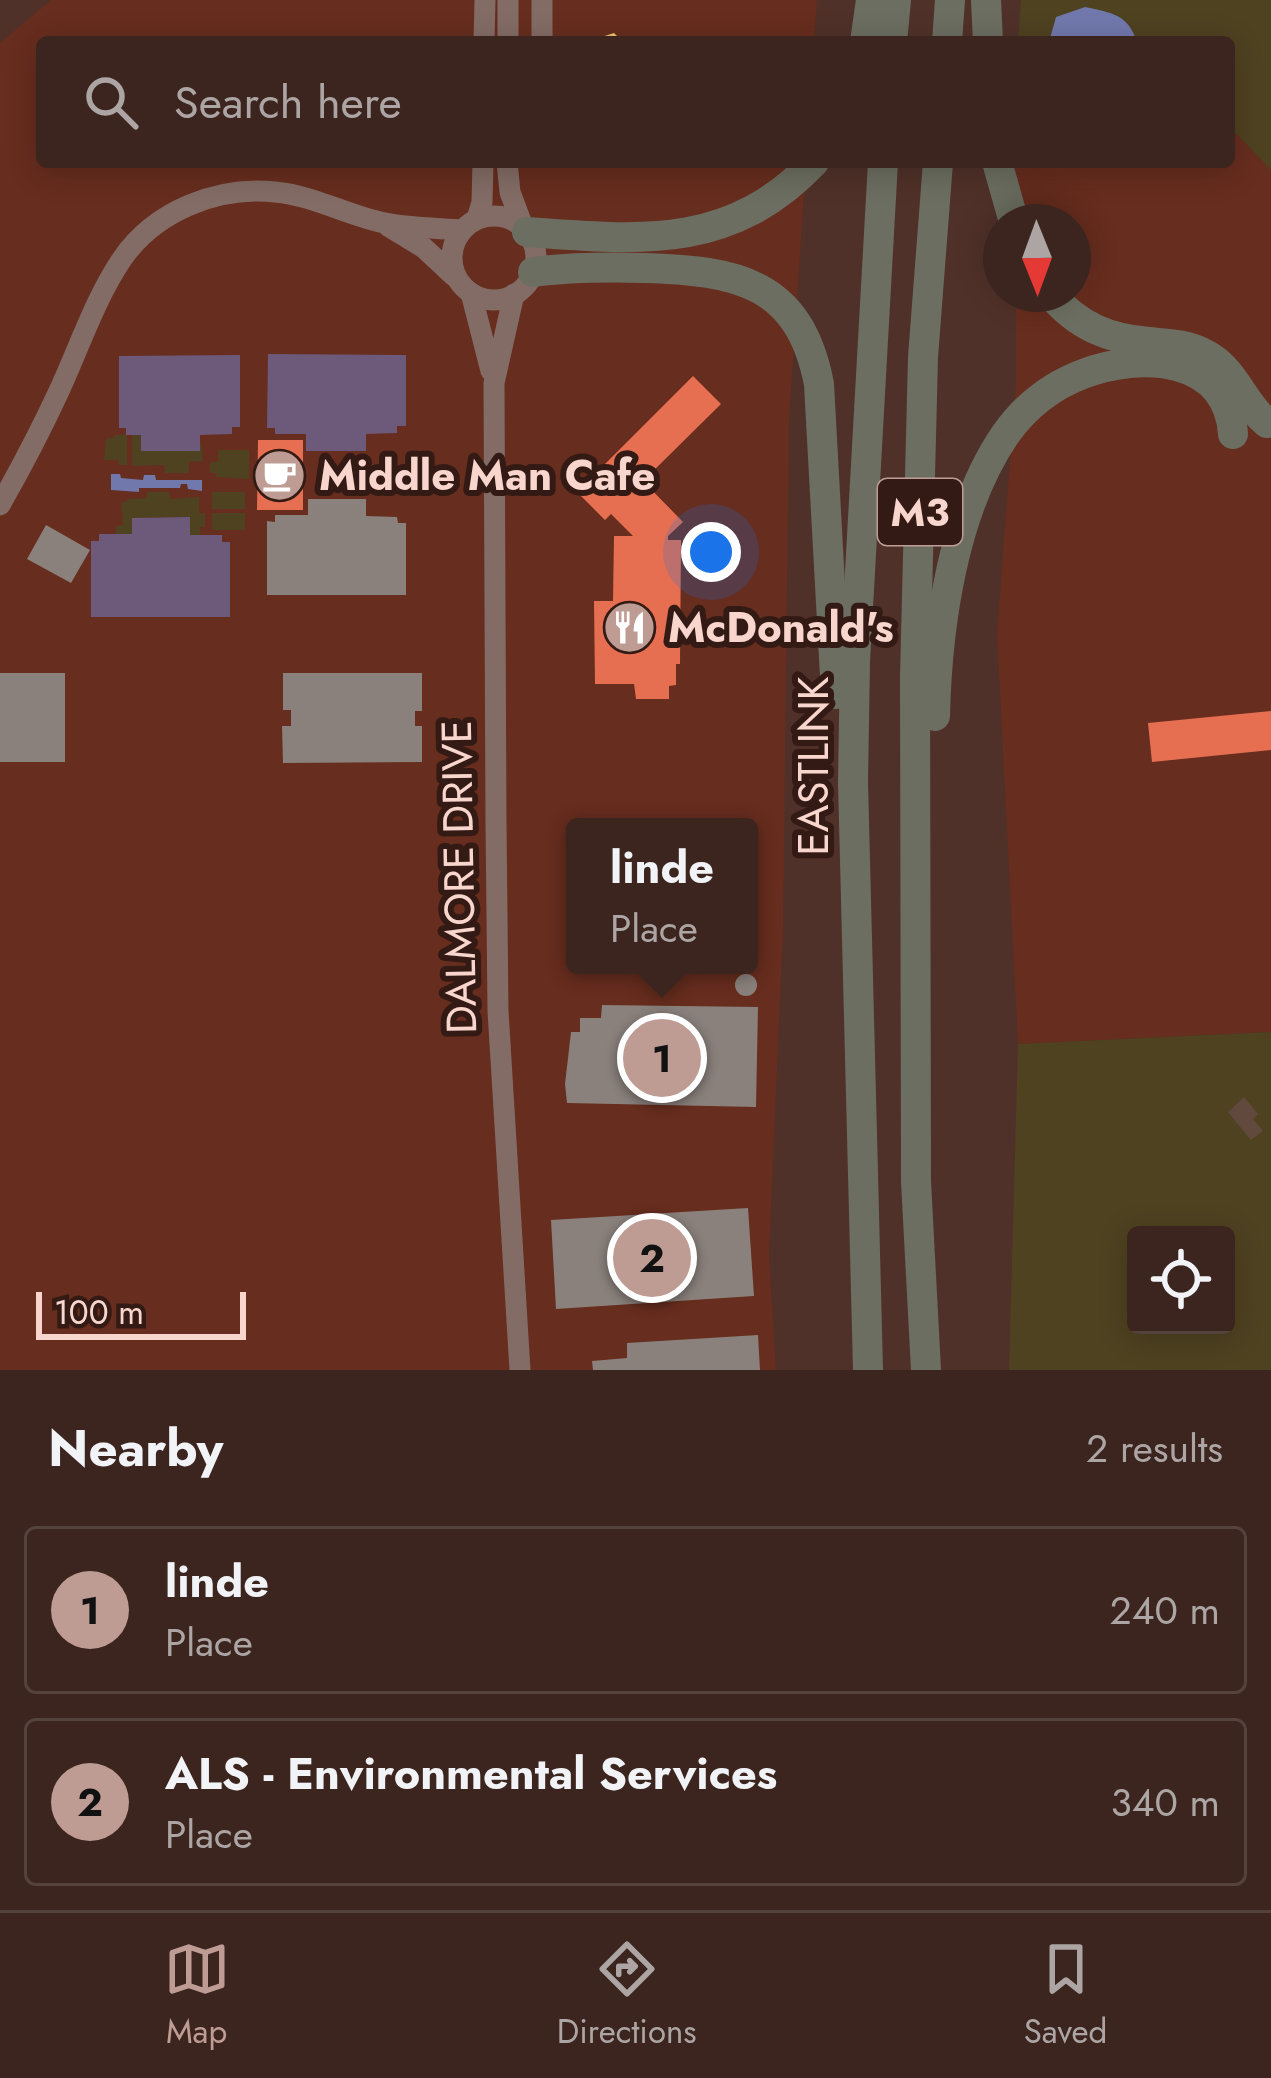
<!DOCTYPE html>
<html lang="en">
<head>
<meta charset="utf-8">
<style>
  :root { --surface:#3c251f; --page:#47312c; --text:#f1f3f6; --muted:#aca5a4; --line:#55423d; --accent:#be9c94 }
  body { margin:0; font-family:Jost,sans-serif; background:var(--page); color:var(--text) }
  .controls { position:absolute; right:36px; bottom:36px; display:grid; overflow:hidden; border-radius:12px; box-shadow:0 6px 30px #0003 }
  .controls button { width:108px; height:108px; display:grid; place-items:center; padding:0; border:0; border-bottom:3px solid var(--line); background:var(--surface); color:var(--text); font:60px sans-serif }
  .compass { position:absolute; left:983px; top:204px; width:108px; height:108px; border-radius:50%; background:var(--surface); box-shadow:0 6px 30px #0003; rotate:179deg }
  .scale { position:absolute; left:36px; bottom:30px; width:210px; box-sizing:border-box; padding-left:12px; border:6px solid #f9d6cd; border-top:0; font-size:33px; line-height:42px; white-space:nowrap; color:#f9d6cd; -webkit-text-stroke:9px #331a14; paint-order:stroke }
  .you { position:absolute; left:711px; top:552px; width:42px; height:42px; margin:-30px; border:9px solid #fff; border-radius:50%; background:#1a73e8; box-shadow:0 0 0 18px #1a73e833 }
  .badge { display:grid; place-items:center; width:78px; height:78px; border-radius:50%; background:var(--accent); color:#111; font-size:39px; font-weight:700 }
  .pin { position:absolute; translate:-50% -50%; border:6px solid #fff; box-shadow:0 3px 12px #0006 }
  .popup { position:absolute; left:566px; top:818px; width:192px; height:156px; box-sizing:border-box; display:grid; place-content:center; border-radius:12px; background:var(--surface); filter:drop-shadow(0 3px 9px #0005); font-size:39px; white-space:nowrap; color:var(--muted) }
  .popup b { font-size:45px; color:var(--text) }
  .popup::after { content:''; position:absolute; left:50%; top:100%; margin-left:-24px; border:24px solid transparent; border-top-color:var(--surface) }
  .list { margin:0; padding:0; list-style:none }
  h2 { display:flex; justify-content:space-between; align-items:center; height:156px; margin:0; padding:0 48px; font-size:51px }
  h2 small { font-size:39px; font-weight:400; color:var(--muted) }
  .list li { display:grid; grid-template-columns:78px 1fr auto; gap:36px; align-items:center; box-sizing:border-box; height:168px; margin:0 24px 24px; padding:0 24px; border:3px solid var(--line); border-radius:12px }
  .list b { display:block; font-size:45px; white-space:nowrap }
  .list p { margin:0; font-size:39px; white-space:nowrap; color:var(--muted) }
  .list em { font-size:39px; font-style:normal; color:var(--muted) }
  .icon { flex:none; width:66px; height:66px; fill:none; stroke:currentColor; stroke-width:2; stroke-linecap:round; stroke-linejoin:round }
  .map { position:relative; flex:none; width:1271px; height:1370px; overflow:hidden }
  .search { position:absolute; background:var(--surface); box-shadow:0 6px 30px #0003; left:36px; right:36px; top:36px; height:132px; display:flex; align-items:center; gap:30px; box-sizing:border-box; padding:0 42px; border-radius:12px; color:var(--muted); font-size:45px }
  .sheet { height:540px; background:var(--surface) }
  nav { display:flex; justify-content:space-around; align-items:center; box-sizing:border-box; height:168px; border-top:3px solid var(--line); background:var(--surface); font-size:33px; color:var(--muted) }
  nav a { display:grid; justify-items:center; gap:6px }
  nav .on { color:var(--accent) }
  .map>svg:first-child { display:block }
  .built { fill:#672d1e; fill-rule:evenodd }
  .green { fill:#4f4221; fill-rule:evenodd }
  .water { fill:#7178ac }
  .homes { fill:#e9c46a }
  .shops { fill:#e76f51 }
  .offices { fill:#6d597a }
  .industry { fill:#8a817c }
  .building { fill:#62493d }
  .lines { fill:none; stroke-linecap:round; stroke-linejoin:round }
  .minor { stroke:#836c65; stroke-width:21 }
  .highway { stroke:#6c6e61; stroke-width:30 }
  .labels { text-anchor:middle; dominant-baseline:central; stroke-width:12; stroke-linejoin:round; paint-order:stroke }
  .shield { fill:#331a14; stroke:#be9e96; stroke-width:3 }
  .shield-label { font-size:39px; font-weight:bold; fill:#f9d6cd }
  .poi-label { font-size:42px; font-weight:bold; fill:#f9d6cd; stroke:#331a14; text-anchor:start }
  .street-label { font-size:42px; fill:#f9d6cd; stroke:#331a14 }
</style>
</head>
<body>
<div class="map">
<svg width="1271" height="1370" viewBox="0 0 1271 1370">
  <rect width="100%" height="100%" fill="#503129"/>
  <!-- built -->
  <g class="built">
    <path d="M 51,0 L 817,0 L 814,42 L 42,42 L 42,162 L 806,162 L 789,421 L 783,929 L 769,1255 L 776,1370 L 0,1370 L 0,43 ZM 575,827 L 749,827 L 749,965 L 575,965 Z"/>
    <path d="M 1229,126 L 1271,170 L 1271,1032 L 1018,1044 L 997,634 L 1016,381 L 1016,294 L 1073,294 L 1073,222 L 1015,222 L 1015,162 L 1229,162 Z"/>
  </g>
  <!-- green -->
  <g class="green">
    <path d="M 1021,0 L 1271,0 L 1271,170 L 1229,126 L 1229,42 L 1018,42 Z"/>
    <path d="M 115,435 L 127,435 L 127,465 L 119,465 L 118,460 L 104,460 L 106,438 L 114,438 Z"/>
    <path d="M 132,435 L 141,435 L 142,451 L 199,451 L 200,444 L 202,444 L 203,461 L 189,462 L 189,473 L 165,473 L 164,465 L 132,466 Z"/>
    <path d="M 218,450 L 249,450 L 249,479 L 216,477 L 216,473 L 210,473 L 210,462 L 218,462 Z"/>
    <path d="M 147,492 L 169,492 L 170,499 L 199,497 L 199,513 L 205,513 L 205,527 L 200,527 L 200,535 L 190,535 L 189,517 L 132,518 L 132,534 L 116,534 L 116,526 L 123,525 L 121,502 L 127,502 L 128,499 L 146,498 Z"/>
    <rect x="212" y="492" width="33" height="17"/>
    <rect x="212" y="513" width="33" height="17"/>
    <path d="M 1271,1032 L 1271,1370 L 1009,1370 L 1018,1044 ZM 1136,1235 L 1226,1235 L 1226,1325 L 1136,1325 Z"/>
  </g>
  <!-- water -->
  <g class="water">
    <path d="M 1085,7 C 1112,13 1128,14 1137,42 L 1049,42 L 1056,17 Z"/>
    <path d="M 111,474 L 120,474 L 121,478 L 143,480 L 144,475 L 155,475 L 156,480 L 202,480 L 202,491 L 188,489 L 187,484 L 181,484 L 180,488 L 139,488 L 139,492 L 111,490 Z"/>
  </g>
  <!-- homes -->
  <path class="homes" d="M 614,33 L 623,42 L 589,42 L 589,41 Z"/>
  <!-- shops -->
  <g class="shops">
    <path d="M 693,376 L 721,404 L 643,481 L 683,522 L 668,536 L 668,540 L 681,540 L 680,664 L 676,664 L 676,685 L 669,686 L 669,699 L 636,699 L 634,684 L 595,684 L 594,601 L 613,601 L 614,536 L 633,536 L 611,514 L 605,520 L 577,492 Z"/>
    <path d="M 258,440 L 303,440 L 303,510 L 257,510 Z"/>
    <path d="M 1271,711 L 1271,750 L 1152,762 L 1148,723 Z"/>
  </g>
  <!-- offices -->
  <g class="offices">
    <path d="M 268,354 L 406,355 L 406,426 L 397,426 L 397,433 L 366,434 L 366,451 L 306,451 L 306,434 L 275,434 L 275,428 L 267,428 Z"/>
    <path d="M 240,355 L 240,427 L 232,427 L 232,434 L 200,435 L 200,451 L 141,451 L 141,435 L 126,435 L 126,428 L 119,428 L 119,356 Z"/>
    <path d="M 190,517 L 190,535 L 222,535 L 222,542 L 230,542 L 230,617 L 91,617 L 91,541 L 99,541 L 99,534 L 132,534 L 132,518 Z"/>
  </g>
  <!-- industry -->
  <g class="industry">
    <path d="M 308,499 L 366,499 L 366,516 L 397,517 L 398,523 L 406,523 L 406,595 L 267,595 L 267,521 L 275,522 L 275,515 L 308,515 Z"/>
    <path d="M 46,525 L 90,550 L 71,583 L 27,559 Z"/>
    <rect x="0" y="673" width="65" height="89"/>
    <path d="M 283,673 L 422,673 L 422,711 L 415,711 L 415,726 L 422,726 L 422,762 L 283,763 L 282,726 L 291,726 L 291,710 L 283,710 Z"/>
    <circle cx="746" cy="985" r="11"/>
    <path d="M 602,1005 L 758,1007 L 756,1107 L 567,1103 L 565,1084 L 571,1032 L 580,1032 L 580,1018 L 601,1018 Z"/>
    <path d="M 748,1208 L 754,1296 L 556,1309 L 551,1220 Z"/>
    <path d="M 758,1335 L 760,1370 L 593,1370 L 592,1361 L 627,1358 L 627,1343 Z"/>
  </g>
  <!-- building -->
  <path class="building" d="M 1244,1097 L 1258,1114 L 1253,1119 L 1263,1131 L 1251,1140 L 1228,1112 Z"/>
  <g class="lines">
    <!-- minor -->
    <g class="minor">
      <path d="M 542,0 L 542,42"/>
      <path d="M 484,42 L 485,0"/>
      <path d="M 508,42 L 508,0"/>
      <path d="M 507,162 L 510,192 L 523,227"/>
      <circle cx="494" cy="258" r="42"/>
      <path d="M 477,219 L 482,202 L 483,162"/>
      <path d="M 388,226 L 424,248 L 454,276"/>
      <path d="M 471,293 L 491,371"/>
      <path d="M 514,294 L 494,383 L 496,822 L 498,1011 L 520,1370"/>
      <path d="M 0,505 C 21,468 41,430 59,391 C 79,348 95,299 122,259 C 155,211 217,186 275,192 C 311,195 345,214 380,222 C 406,228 436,228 462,230"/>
    </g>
    <!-- highway -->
    <g class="highway">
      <path d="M 986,0 L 988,42"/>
      <path d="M 865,42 L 871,0"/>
      <path d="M 892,42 L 896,0"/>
      <path d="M 947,42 L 950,0"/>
      <path d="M 997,162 L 1014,222"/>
      <path d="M 527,232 C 639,240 730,251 814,162"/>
      <path d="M 533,272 C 571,267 607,267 645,268 C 736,271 799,281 819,384 L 836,694"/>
      <path d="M 1051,294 C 1077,326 1109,339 1149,342 C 1169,344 1187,344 1205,354 C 1235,369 1242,402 1267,423"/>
      <path d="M 935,716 C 937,626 953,511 1005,435 C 1024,408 1051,386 1083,374 C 1140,352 1228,355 1233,434"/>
      <path d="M 868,1370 L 853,782 L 855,661 L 883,162"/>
      <path d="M 926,1370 L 916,1181 L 915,676 L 923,357 L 938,162"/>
    </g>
  </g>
  <!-- icons -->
  <defs>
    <symbol id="cafe-disc" viewBox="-11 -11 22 22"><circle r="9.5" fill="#be9c94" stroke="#331a14"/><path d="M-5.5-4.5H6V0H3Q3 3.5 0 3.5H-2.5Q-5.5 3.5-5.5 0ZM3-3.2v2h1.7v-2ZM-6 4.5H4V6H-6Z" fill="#fff"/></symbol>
    <symbol id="restaurant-disc" viewBox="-11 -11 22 22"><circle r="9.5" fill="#be9c94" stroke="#331a14"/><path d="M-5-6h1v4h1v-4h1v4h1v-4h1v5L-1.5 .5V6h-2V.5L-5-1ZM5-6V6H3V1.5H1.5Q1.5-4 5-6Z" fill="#fff"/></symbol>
  </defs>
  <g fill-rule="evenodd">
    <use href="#cafe-disc" x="250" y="446" width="59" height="59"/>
    <use href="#restaurant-disc" x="600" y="598" width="59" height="59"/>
  </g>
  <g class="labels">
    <!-- shield labels -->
    <rect class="shield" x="878" y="479" width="84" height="66" rx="9"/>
    <g class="shield-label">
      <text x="920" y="512">M3</text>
    </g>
    <!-- poi labels -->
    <g class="poi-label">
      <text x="319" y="475">Middle Man Cafe</text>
      <text x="668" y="627">McDonald's</text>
    </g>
    <!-- street labels -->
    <g class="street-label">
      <text transform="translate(813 766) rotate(-90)">EASTLINK</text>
      <text transform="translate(459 877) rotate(-91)">DALMORE DRIVE</text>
    </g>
  </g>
</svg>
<div class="controls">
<button><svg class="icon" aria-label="locate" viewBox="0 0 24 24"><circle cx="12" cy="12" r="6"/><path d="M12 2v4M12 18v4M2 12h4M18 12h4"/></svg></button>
</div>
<svg class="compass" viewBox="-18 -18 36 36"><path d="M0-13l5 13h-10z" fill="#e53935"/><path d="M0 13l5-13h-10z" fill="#aca5a4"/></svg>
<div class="scale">100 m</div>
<div class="you"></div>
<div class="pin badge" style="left:662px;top:1058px">1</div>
<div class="popup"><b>linde</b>Place</div>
<div class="pin badge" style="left:652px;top:1258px">2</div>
<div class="search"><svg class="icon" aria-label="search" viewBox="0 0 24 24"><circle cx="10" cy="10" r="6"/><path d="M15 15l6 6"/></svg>Search here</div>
</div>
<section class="sheet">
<h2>Nearby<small>2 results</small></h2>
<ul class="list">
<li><span class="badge">1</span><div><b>linde</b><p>Place</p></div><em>240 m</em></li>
<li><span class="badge">2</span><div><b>ALS - Environmental Services</b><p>Place</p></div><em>340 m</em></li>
</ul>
</section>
<nav>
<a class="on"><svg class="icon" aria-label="map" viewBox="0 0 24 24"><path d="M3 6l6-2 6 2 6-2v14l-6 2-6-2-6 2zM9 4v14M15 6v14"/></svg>Map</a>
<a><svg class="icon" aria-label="directions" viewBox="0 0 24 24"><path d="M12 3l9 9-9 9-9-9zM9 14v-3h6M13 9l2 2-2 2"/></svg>Directions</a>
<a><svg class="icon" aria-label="saved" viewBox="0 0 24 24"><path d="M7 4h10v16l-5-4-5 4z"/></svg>Saved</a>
</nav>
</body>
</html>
